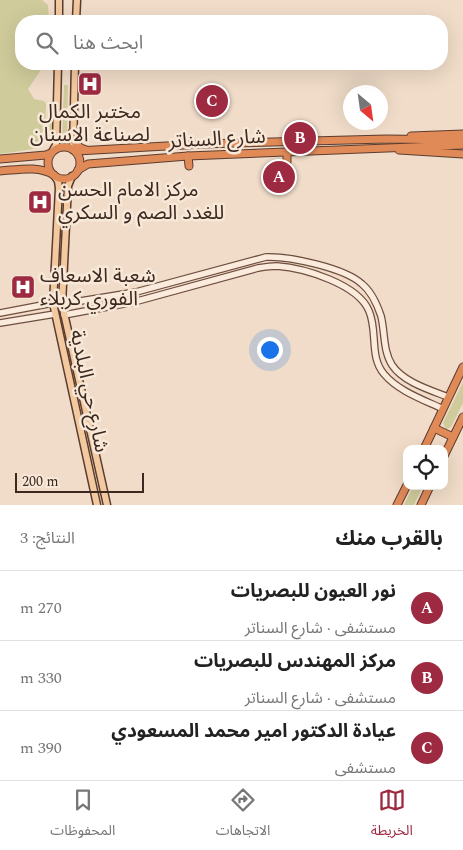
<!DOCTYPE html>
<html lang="ar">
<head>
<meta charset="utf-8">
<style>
  :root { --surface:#fff; --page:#f2f2f2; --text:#222; --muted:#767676; --line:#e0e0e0; --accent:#9d2a41 }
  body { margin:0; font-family:Spectral,"Noto Sans Arabic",serif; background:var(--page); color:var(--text); direction:rtl }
  .controls { position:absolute; right:15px; bottom:15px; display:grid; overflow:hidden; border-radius:10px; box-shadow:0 5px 20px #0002 }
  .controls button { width:45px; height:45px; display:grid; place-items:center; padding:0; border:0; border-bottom:1px solid var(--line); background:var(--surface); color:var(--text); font:25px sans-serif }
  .compass { position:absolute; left:343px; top:85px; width:45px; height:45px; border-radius:50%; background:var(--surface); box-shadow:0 5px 20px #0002; rotate:151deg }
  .scale { position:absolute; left:15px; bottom:12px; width:129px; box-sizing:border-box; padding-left:5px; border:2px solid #3d2820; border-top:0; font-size:14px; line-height:18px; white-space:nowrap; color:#3d2820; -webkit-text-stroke:4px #f7e8d8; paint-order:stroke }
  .you { position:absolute; left:269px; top:349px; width:18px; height:18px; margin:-12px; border:4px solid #fff; border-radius:50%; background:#1a73e8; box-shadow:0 0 0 8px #1a73e833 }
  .badge { display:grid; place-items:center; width:32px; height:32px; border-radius:50%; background:var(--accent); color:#fff; font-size:16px; font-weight:700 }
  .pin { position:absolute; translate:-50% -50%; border:2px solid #fff; box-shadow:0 1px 5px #0006 }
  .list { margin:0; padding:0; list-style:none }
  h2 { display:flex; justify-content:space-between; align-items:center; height:65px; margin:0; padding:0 20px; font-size:21px }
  h2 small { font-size:16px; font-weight:400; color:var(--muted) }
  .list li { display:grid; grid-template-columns:32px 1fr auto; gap:15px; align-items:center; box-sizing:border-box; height:70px; padding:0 20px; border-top:1px solid var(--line) }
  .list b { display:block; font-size:19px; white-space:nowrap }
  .list p { margin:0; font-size:16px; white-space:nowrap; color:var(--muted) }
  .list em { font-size:16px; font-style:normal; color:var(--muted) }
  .icon { flex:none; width:28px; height:28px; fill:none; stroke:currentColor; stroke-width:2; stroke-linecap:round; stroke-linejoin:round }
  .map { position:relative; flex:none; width:463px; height:505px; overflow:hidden; direction:ltr }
  .search { position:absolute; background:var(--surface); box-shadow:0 5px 20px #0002; left:15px; right:15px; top:15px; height:55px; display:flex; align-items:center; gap:12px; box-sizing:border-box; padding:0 18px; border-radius:20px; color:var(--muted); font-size:19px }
  .sheet { height:275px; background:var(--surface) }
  nav { display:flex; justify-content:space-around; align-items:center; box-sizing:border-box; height:70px; border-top:1px solid var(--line); background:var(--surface); font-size:14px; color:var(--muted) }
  nav a { display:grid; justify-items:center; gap:2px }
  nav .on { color:var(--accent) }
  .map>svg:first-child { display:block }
  .green { fill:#cfcb9b }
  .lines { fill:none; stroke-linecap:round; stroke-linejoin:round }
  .secondary-casing { stroke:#6f4e3f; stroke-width:8 }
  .primary-casing { stroke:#5b3c30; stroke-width:9 }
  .highway-casing { stroke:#5b3c30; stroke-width:9 }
  .secondary { stroke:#faebdc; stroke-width:5.5 }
  .primary { stroke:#f3c9a0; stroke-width:6 }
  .highway { stroke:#e08a58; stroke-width:7 }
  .labels { text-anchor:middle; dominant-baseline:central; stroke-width:5; stroke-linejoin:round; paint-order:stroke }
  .poi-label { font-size:20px; fill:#3d2820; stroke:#f7e8d8; text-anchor:start }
  .street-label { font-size:20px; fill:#3d2820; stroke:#f7e8d8 }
</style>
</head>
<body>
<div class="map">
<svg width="463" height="505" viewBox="0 0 463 505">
  <rect width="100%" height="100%" fill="#f0dcc8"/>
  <!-- green -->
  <g class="green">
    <path d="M 0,0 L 42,0 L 48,5 L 49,21 L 21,21 L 21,64 L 45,64 L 28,89 L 34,99 L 44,101 L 46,104 L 45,143 L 40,148 L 0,154 Z"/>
    <path d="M 64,85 L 68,85 L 67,140 L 64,142 L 62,140 Z"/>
    <path d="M 53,101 L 55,103 L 53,106 L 55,109 L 53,112 L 54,119 L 52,119 L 54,122 L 53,128 L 54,128 C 52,133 53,138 50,143 L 47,143 L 47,102 Z"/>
    <path d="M 463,382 L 463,403 L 451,427 L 446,429 L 443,423 Z"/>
    <path d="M 413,486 L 423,486 L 414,505 L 404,505 Z"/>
  </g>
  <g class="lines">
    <defs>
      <g id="secondary">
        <path d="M 62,304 L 136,292 L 266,257 C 289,256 345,268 362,284 C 372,292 377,304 381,316 C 385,332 383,351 392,365 C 403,382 430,390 448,397"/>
        <path d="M 0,313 L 53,303"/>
        <path d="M 64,315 L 134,302 L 258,268 C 264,267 271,266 277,266 C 304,268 358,284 369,311 C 378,332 369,356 384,374 C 398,391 424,400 443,409"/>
        <path d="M 0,323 L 55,314"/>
      </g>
      <g id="primary">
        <path d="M 59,21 L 59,0"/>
        <path d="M 76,21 L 77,0"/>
        <path d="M 73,150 L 75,64"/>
        <path d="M 52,152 L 56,145 L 58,64"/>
        <path d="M 54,175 L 58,181 L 59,188 L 53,303 L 97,505"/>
        <path d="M 72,176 L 68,186 L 62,304 L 107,505"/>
      </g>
      <g id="highway">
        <path d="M 72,132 C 73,141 77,148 86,150"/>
        <path d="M 411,136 L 463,134"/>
        <circle cx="64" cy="163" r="16"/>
        <path d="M 74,150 L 77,151 L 202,144 L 386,139 L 463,140"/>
        <path d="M 399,150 L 463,154"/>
        <path d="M 287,152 L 287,162"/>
        <path d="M 188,156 L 189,166"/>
        <path d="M 0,159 L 46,155 L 51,153"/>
        <path d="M 78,170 L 88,164 L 188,156 L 463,145"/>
        <path d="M 0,171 C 17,170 38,165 54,175"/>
        <path d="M 434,428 L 453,437"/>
        <path d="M 424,449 L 463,367"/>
        <path d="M 444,456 L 463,417"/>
        <path d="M 397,505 L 407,485"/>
        <path d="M 421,505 L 430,486"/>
      </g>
    </defs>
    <!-- secondary casing -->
    <use href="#secondary" class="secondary-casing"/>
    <!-- primary casing -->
    <use href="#primary" class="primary-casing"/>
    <!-- highway casing -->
    <use href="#highway" class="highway-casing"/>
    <!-- secondary -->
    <use href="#secondary" class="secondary"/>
    <!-- primary -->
    <use href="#primary" class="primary"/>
    <!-- highway -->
    <use href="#highway" class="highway"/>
  </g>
  <!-- icons -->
  <defs>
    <symbol id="hospital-square" viewBox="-11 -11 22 22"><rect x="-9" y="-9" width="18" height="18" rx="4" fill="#9d2a41" stroke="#f7e8d8"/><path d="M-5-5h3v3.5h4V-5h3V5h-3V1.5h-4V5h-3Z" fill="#fff"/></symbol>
  </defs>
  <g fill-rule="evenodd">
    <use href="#hospital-square" x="76" y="70" width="28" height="28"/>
    <use href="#hospital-square" x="26" y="188" width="28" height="28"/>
    <use href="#hospital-square" x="9" y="273" width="28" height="28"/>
  </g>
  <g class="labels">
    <!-- poi labels -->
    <g class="poi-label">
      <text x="90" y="112" text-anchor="middle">مختبر الكمال<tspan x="90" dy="23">لصناعة الاسنان</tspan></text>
      <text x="58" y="190">مركز الامام الحسن<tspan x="58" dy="23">للغدد الصم و السكري</tspan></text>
      <text x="40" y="276">شعبة الاسعاف<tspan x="40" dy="23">الفوري كربلاء</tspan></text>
    </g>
    <!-- street labels -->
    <g class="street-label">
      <text transform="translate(217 139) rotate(-3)">شارع السناتر</text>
      <text transform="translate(89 391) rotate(78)">شارع حي البلدية</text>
    </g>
  </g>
</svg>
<div class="controls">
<button><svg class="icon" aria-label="locate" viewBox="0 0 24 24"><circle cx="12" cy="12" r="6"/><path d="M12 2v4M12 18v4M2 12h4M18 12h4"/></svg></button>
</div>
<svg class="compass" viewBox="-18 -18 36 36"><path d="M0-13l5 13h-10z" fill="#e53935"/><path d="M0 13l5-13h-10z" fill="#767676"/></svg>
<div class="scale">200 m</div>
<div class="you"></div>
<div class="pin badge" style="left:279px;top:177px">A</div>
<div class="pin badge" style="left:300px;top:138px">B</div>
<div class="pin badge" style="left:212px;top:101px">C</div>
<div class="search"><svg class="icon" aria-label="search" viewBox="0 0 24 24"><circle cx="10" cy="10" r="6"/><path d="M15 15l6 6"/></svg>ابحث هنا</div>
</div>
<section class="sheet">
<h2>بالقرب منك<small>النتائج: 3</small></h2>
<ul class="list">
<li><span class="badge">A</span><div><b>نور العيون للبصريات</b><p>مستشفى · شارع السناتر</p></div><em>270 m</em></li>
<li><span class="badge">B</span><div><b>مركز المهندس للبصريات</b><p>مستشفى · شارع السناتر</p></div><em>330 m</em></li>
<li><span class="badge">C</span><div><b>عيادة الدكتور امير محمد المسعودي</b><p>مستشفى</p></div><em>390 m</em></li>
</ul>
</section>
<nav>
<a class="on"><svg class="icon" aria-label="map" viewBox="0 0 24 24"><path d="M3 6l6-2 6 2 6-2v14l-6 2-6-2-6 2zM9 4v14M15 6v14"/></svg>الخريطة</a>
<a><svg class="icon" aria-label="directions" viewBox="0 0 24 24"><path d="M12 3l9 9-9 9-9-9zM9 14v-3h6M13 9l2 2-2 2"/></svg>الاتجاهات</a>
<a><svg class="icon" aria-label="saved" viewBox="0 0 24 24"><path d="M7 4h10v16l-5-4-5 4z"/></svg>المحفوظات</a>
</nav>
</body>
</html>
